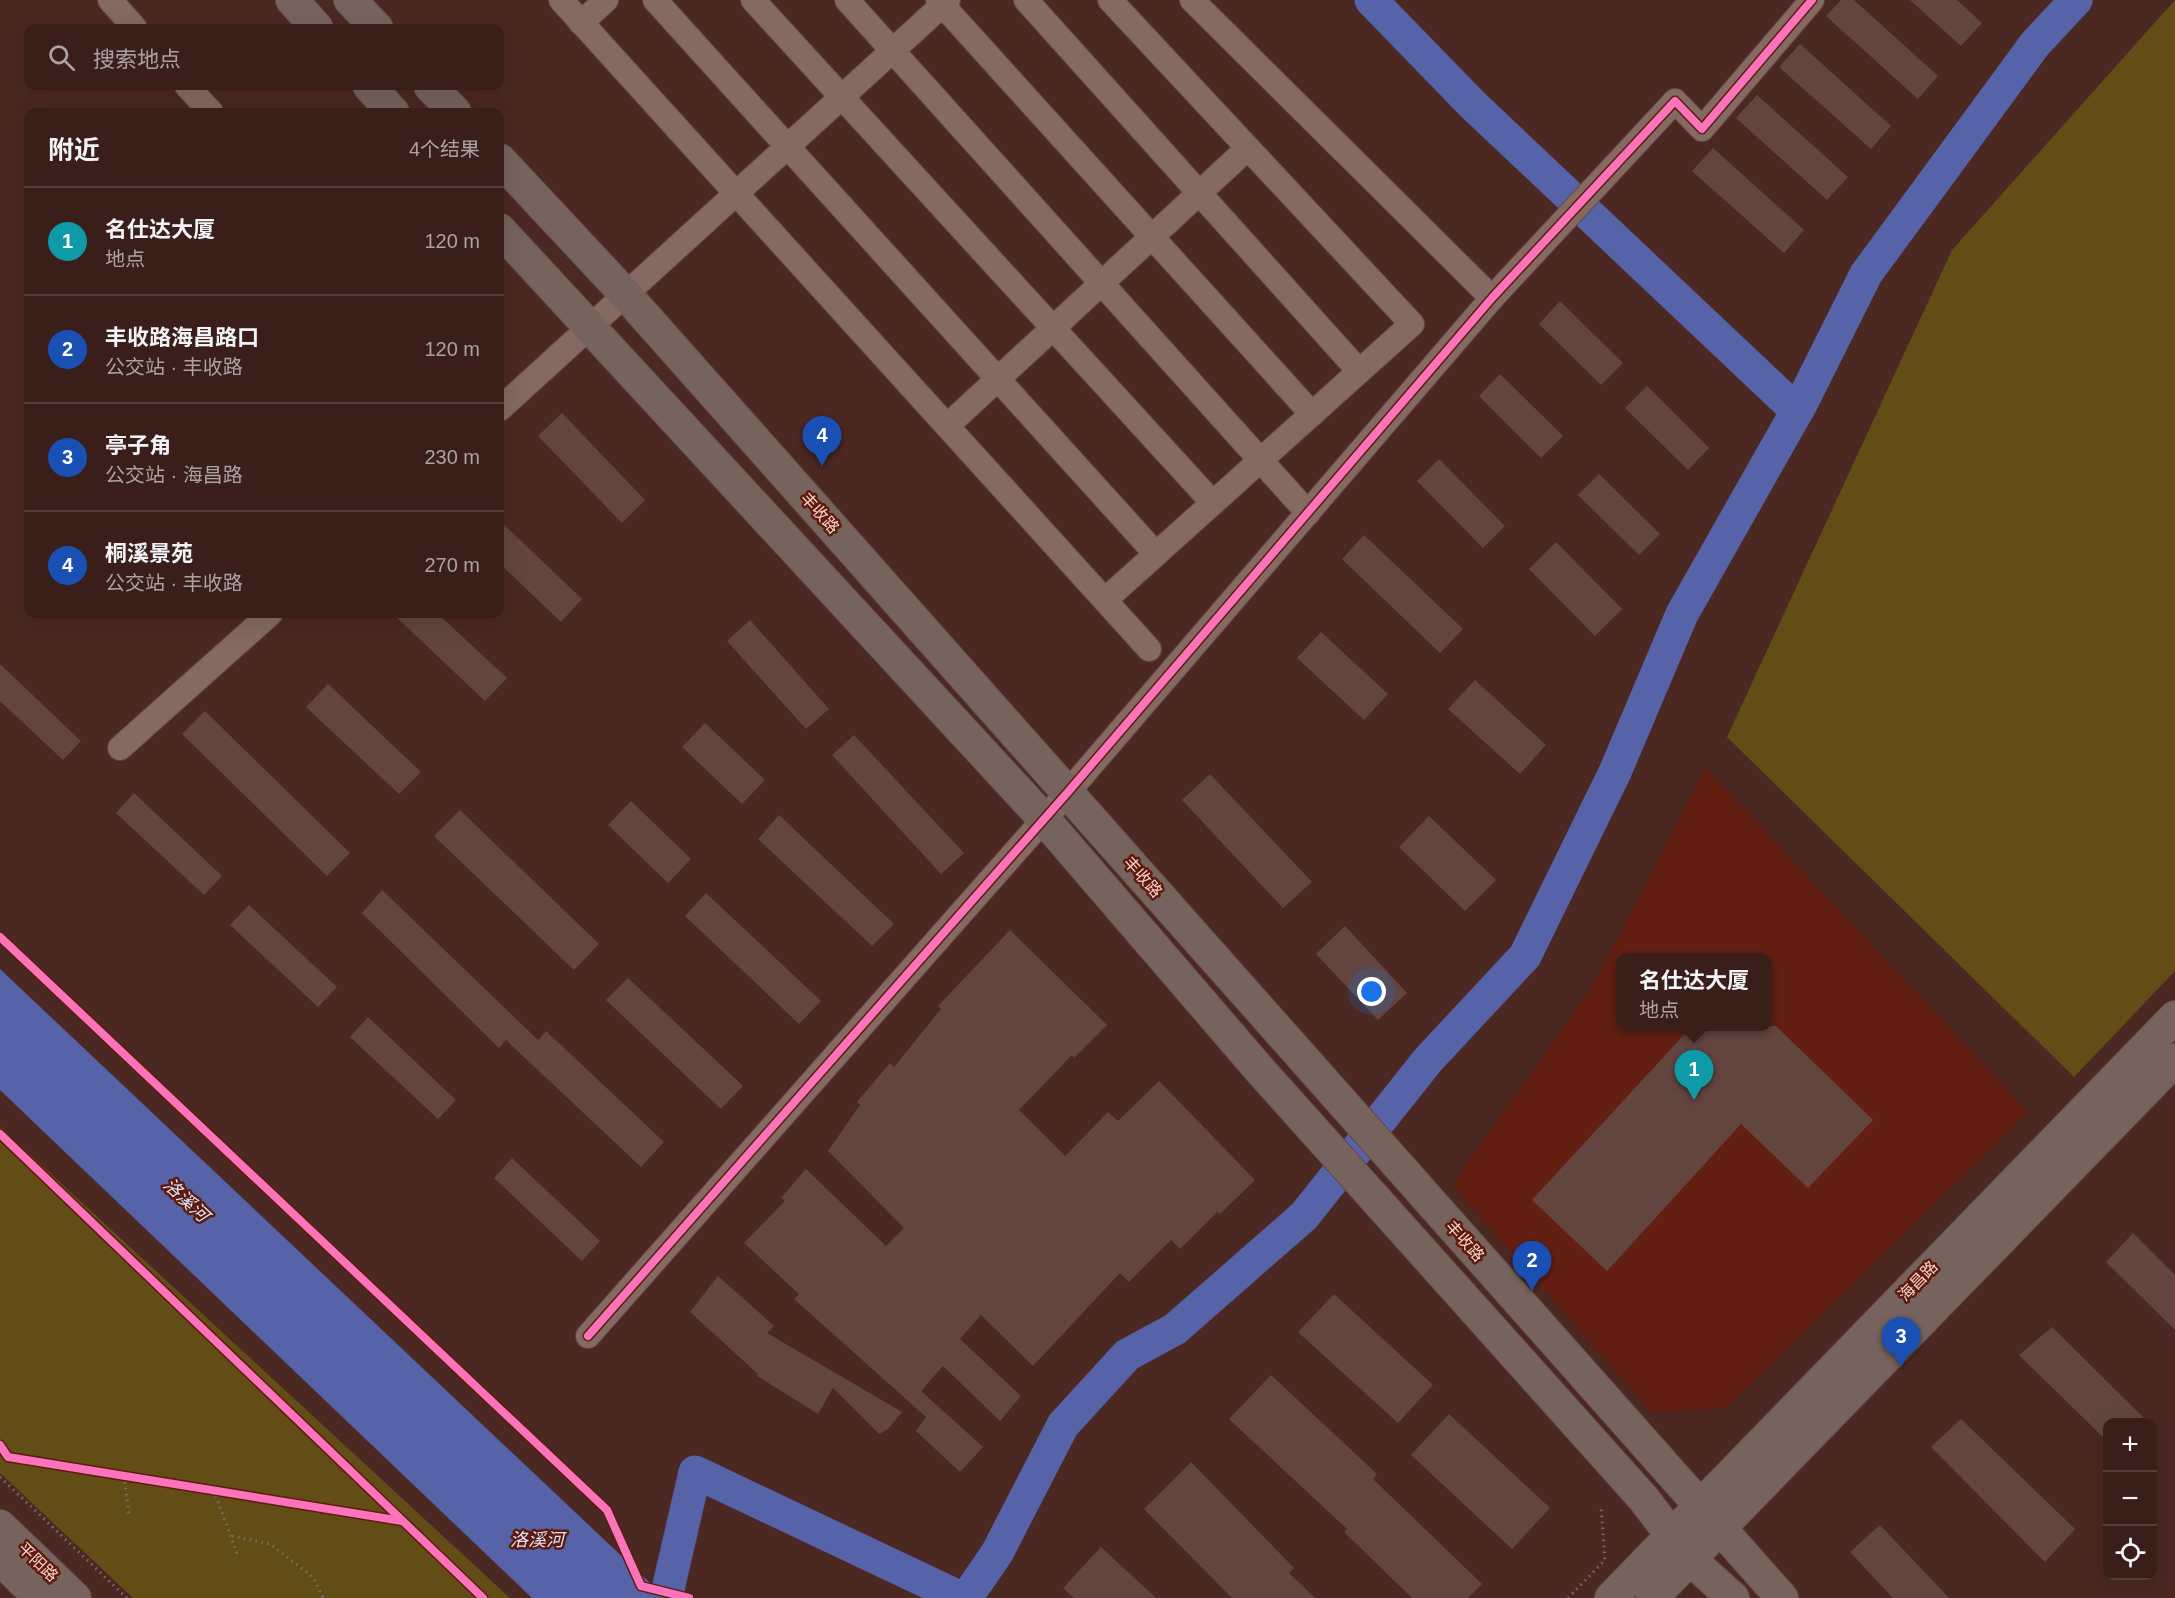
<!DOCTYPE html>
<html lang="zh">
<head>
<meta charset="utf-8">
<style>
  :root { --surface:#391e1a; --page:#442b27; --text:#f1f3f6; --muted:#aba2a2; --line:#533c39; --accent:#ea580c }
  body { margin:0; font-family:Helvetica,"Noto Sans SC",sans-serif; background:var(--page); color:var(--text) }
  .controls { position:absolute; right:18px; bottom:18px; display:grid; overflow:hidden; border-radius:12px; box-shadow:0 6px 24px #0002 }
  .controls button { width:54px; height:54px; display:grid; place-items:center; padding:0; border:0; border-bottom:2px solid var(--line); background:var(--surface); color:var(--text); font:30px sans-serif }
  .you { position:absolute; left:1372px; top:992px; width:21px; height:21px; margin:-15px; border:4px solid #fff; border-radius:50%; background:#1a73e8; box-shadow:0 0 0 9px #1a73e833 }
  .badge { display:grid; place-items:center; width:39px; height:39px; border-radius:50%; background:var(--accent); color:#fff; font-size:20px; font-weight:700 }
  .pin { position:absolute; translate:-50% -50px; filter:drop-shadow(0 2px 3px #0008) }
  .pin::after { content:''; position:absolute; top:32px; width:21px; height:18px; background:inherit; clip-path:polygon(0 0,100% 0,50% 100%) }
  .popup { position:absolute; left:1616px; top:953px; width:156px; height:78px; box-sizing:border-box; display:grid; place-content:center; border-radius:12px; background:var(--surface); filter:drop-shadow(0 2px 4px #0005); font-size:20px; white-space:nowrap; color:var(--muted) }
  .popup b { font-size:22px; color:var(--text) }
  .popup::after { content:''; position:absolute; left:50%; top:100%; margin-left:-12px; border:12px solid transparent; border-top-color:var(--surface) }
  .list { margin:0; padding:0; list-style:none }
  h2 { display:flex; justify-content:space-between; align-items:center; height:78px; margin:0; padding:0 24px; font-size:26px }
  h2 small { font-size:20px; font-weight:400; color:var(--muted) }
  .list li { display:grid; grid-template-columns:39px 1fr auto; gap:18px; align-items:center; box-sizing:border-box; height:108px; padding:0 24px; border-top:2px solid var(--line) }
  .list b { display:block; font-size:22px; white-space:nowrap }
  .list p { margin:0; font-size:20px; white-space:nowrap; color:var(--muted) }
  .list em { font-size:20px; font-style:normal; color:var(--muted) }
  .icon { flex:none; width:33px; height:33px; fill:none; stroke:currentColor; stroke-width:2; stroke-linecap:round; stroke-linejoin:round }
  .map { position:relative; flex:none; width:2175px; height:1598px; overflow:hidden }
  .search { position:absolute; background:var(--surface); box-shadow:0 6px 24px #0002; left:24px; top:24px; width:480px; height:66px; display:flex; align-items:center; gap:15px; box-sizing:border-box; padding:0 21px; border-radius:12px; color:var(--muted); font-size:22px }
  .panel { position:absolute; background:var(--surface); box-shadow:0 6px 24px #0002; left:24px; top:108px; width:480px; height:510px; border-radius:12px }
  .map>svg:first-child { display:block }
  .built { fill:#641f13; fill-rule:evenodd }
  .green { fill:#624d17 }
  .water { fill:#5663a8 }
  .lines { fill:none; stroke-linecap:round; stroke-linejoin:round }
  .river { stroke:#5663a8; stroke-width:33 }
  .building { fill:#634540 }
  .minor-casing { stroke:#634640; stroke-width:26 }
  .major-casing { stroke:#634640; stroke-width:34 }
  .path { stroke:#846a65; stroke-width:3; stroke-dasharray:1.5 4.5; stroke-linecap:butt }
  .minor { stroke:#856963; stroke-width:24 }
  .major { stroke:#77635e; stroke-width:32 }
  .cycleway-casing { stroke:#5d1b10; stroke-width:11 }
  .cycleway { stroke:#fb73b8; stroke-width:8 }
  .labels { text-anchor:middle; dominant-baseline:central; stroke-width:5; stroke-linejoin:round; paint-order:stroke }
  .street-label { font-size:16px; fill:#fcd2c9; stroke:#5d1b10 }
  .water-label { font-size:18px; font-style:italic; fill:#dde4f9; stroke:#5d1b10 }
</style>
</head>
<body>
<div class="map">
<svg width="2175" height="1598" viewBox="0 0 2175 1598">
  <rect width="100%" height="100%" fill="#4c2822"/>
  <!-- built -->
  <path class="built" d="M 1706,768 L 2028,1112 L 1726,1408 L 1652,1412 L 1452,1185 L 1592,987 ZM 1620,958 L 1768,958 L 1768,1026 L 1620,1026 Z"/>
  <!-- green -->
  <g class="green">
    <path d="M 2175,0 L 2175,971 L 2074,1077 L 1727,737 L 1952,250 Z"/>
    <path d="M 0,1127 L 510,1598 L 133,1598 L 0,1473 Z"/>
  </g>
  <!-- water -->
  <path class="water" d="M 0,969 L 666,1598 L 532,1598 L 0,1090 Z"/>
  <g class="lines">
    <!-- river -->
    <g class="river">
      <path d="M 1371,0 L 1472,104 L 1797,411"/>
      <path d="M 666,1598 L 695,1472 L 961,1598"/>
      <path d="M 966,1598 L 997,1553 L 1063,1425 L 1127,1355 L 1175,1329 L 1304,1216 L 1428,1060 L 1525,956 L 1615,772 L 1682,614 L 1801,404 L 1866,274 L 2035,44 L 2076,0"/>
    </g>
  </g>
  <!-- building -->
  <g class="building">
    <path d="M 1841,0 L 1854,0 L 1938,76 L 1918,99 L 1826,16 Z"/>
    <path d="M 1910,0 L 1957,0 L 1982,23 L 1961,46 Z"/>
    <path d="M 1800,44 L 1891,126 L 1871,149 L 1779,67 Z"/>
    <path d="M 1757,95 L 1848,177 L 1827,200 L 1736,118 Z"/>
    <path d="M 1713,148 L 1804,230 L 1784,253 L 1692,171 Z"/>
    <path d="M 1560,301 L 1623,363 L 1601,385 L 1539,324 Z"/>
    <path d="M 1500,374 L 1563,436 L 1541,458 L 1479,396 Z"/>
    <path d="M 1647,386 L 1709,448 L 1688,470 L 1625,408 Z"/>
    <path d="M 562,413 L 645,500 L 622,523 L 538,436 Z"/>
    <path d="M 1439,459 L 1505,526 L 1483,548 L 1417,481 Z"/>
    <path d="M 1599,474 L 1660,534 L 1639,555 L 1578,495 Z"/>
    <path d="M 500,521 L 582,599 L 561,622 L 500,564 Z"/>
    <path d="M 1364,535 L 1463,629 L 1440,653 L 1342,559 Z"/>
    <path d="M 1556,542 L 1622,609 L 1595,636 L 1529,569 Z"/>
    <path d="M 393,614 L 438,614 L 507,678 L 485,701 Z"/>
    <path d="M 750,620 L 829,709 L 806,729 L 727,641 Z"/>
    <path d="M 1321,632 L 1388,694 L 1364,720 L 1297,658 Z"/>
    <path d="M 0,664 L 81,741 L 63,760 L 0,701 Z"/>
    <path d="M 1475,680 L 1546,745 L 1520,774 L 1448,709 Z"/>
    <path d="M 328,684 L 421,772 L 399,794 L 306,707 Z"/>
    <path d="M 205,711 L 350,853 L 327,876 L 182,734 Z"/>
    <path d="M 705,723 L 765,780 L 742,804 L 682,747 Z"/>
    <path d="M 854,735 L 964,853 L 941,874 L 832,755 Z"/>
    <path d="M 1210,774 L 1312,882 L 1283,908 L 1182,800 Z"/>
    <path d="M 134,793 L 222,876 L 204,895 L 116,813 Z"/>
    <path d="M 631,801 L 691,859 L 668,883 L 608,825 Z"/>
    <path d="M 460,810 L 599,944 L 574,970 L 434,836 Z"/>
    <path d="M 779,815 L 894,924 L 872,946 L 758,839 Z"/>
    <path d="M 1429,816 L 1496,880 L 1465,911 L 1399,847 Z"/>
    <path d="M 382,890 L 538,1040 L 546,1031 L 664,1142 L 641,1167 L 506,1040 L 499,1048 L 362,913 Z"/>
    <path d="M 706,893 L 821,1001 L 799,1024 L 685,916 Z"/>
    <path d="M 249,905 L 337,987 L 318,1007 L 230,925 Z"/>
    <path d="M 1345,926 L 1407,993 L 1378,1020 L 1316,954 Z"/>
    <path d="M 1010,930 L 1107,1025 L 1074,1058 L 1072,1055 L 1019,1110 L 1065,1156 L 1108,1112 L 1118,1121 L 1159,1081 L 1255,1180 L 1220,1214 L 1217,1212 L 1180,1249 L 1171,1240 L 1129,1282 L 1120,1273 L 1033,1366 L 981,1315 L 960,1339 L 1021,1396 L 1000,1421 L 943,1366 L 921,1391 L 983,1447 L 960,1472 L 916,1431 L 926,1417 L 794,1299 L 799,1294 L 744,1243 L 785,1201 L 781,1198 L 806,1169 L 886,1246 L 904,1228 L 828,1151 L 860,1105 L 857,1102 L 890,1063 L 894,1067 L 941,1009 L 938,1006 Z"/>
    <path d="M 628,978 L 743,1086 L 721,1109 L 606,1000 Z"/>
    <path d="M 368,1017 L 456,1100 L 438,1119 L 350,1037 Z"/>
    <path d="M 1692,1026 L 1776,1026 L 1873,1120 L 1808,1188 L 1741,1124 L 1607,1271 L 1532,1200 Z"/>
    <path d="M 512,1158 L 600,1241 L 582,1261 L 494,1178 Z"/>
    <path d="M 2133,1233 L 2175,1275 L 2175,1330 L 2106,1262 Z"/>
    <path d="M 718,1276 L 774,1326 L 767,1333 L 902,1412 L 888,1429 L 879,1434 L 833,1388 L 818,1414 L 757,1376 L 758,1374 L 690,1312 Z"/>
    <path d="M 1334,1294 L 1433,1385 L 1398,1423 L 1298,1332 Z"/>
    <path d="M 2052,1327 L 2148,1422 L 2108,1422 L 2108,1442 L 2019,1355 Z"/>
    <path d="M 1271,1375 L 1377,1474 L 1373,1479 L 1482,1584 L 1468,1598 L 1412,1598 L 1344,1532 L 1347,1529 L 1229,1419 Z"/>
    <path d="M 1449,1414 L 1550,1508 L 1512,1549 L 1411,1455 Z"/>
    <path d="M 1961,1419 L 2075,1529 L 2045,1562 L 1931,1447 Z"/>
    <path d="M 1191,1462 L 1294,1568 L 1289,1573 L 1315,1598 L 1232,1598 L 1144,1509 Z"/>
    <path d="M 1880,1525 L 1949,1598 L 1893,1598 L 1850,1552 Z"/>
    <path d="M 1101,1547 L 1156,1598 L 1074,1598 L 1063,1588 Z"/>
  </g>
  <g class="lines">
    <defs>
      <g id="minor">
        <path d="M 110,0 L 135,28"/>
        <path d="M 561,0 L 1149,649"/>
        <path d="M 655,0 L 1156,554"/>
        <path d="M 753,0 L 1213,503"/>
        <path d="M 847,0 L 1308,513"/>
        <path d="M 938,0 L 1312,414"/>
        <path d="M 1026,0 L 1359,371"/>
        <path d="M 1192,0 L 1492,298"/>
        <path d="M 581,23 L 606,0"/>
        <path d="M 187,86 L 211,112"/>
        <path d="M 500,409 L 948,0"/>
        <path d="M 947,426 L 1248,148"/>
        <path d="M 1105,600 L 1412,324 L 1110,0"/>
        <path d="M 120,748 L 270,614"/>
        <path d="M 588,1336 L 1068,792 L 1492,298 L 1675,101 L 1702,129 L 1812,0"/>
      </g>
      <g id="major">
        <path d="M 292,0 L 317,28"/>
        <path d="M 350,0 L 377,28"/>
        <path d="M 369,86 L 393,112"/>
        <path d="M 430,86 L 455,112"/>
        <path d="M 500,160 L 627,296 L 1782,1598"/>
        <path d="M 500,230 L 1044,819 L 1259,1069 L 1643,1498 L 1690,1559 L 1733,1598"/>
        <path d="M 0,1526 L 75,1598"/>
        <path d="M 0,1559 L 40,1598"/>
        <path d="M 1611,1598 L 2175,1017"/>
        <path d="M 1652,1598 L 2175,1060"/>
      </g>
    </defs>
    <!-- minor casing -->
    <use href="#minor" class="minor-casing"/>
    <!-- major casing -->
    <use href="#major" class="major-casing"/>
    <!-- path -->
    <g class="path">
      <path d="M 124,1476 L 129,1514"/>
      <path d="M 0,1477 L 127,1598"/>
      <path d="M 214,1490 L 237,1554"/>
      <path d="M 232,1536 L 270,1544 L 313,1577 L 323,1598"/>
      <path d="M 1568,1598 L 1605,1560 L 1601,1507"/>
    </g>
    <!-- minor -->
    <use href="#minor" class="minor"/>
    <!-- major -->
    <use href="#major" class="major"/>
    <defs>
      <g id="cycleway">
        <path d="M 0,937 L 607,1510 L 641,1586 L 689,1598"/>
        <path d="M 0,1134 L 483,1598"/>
        <path d="M 588,1336 L 1068,792 L 1492,298 L 1675,101 L 1702,129 L 1812,0"/>
        <path d="M 0,1445 L 8,1457 L 402,1521"/>
      </g>
    </defs>
    <!-- cycleway casing -->
    <use href="#cycleway" class="cycleway-casing"/>
    <!-- cycleway -->
    <use href="#cycleway" class="cycleway"/>
  </g>
  <g class="labels">
    <!-- street labels -->
    <g class="street-label">
      <text transform="translate(820 513) rotate(48)">丰收路</text>
      <text transform="translate(1143 877) rotate(48)">丰收路</text>
      <text transform="translate(1465 1241) rotate(48)">丰收路</text>
      <text transform="translate(1918 1281) rotate(-46)">海昌路</text>
      <text transform="translate(38 1562) rotate(44)">平阳路</text>
    </g>
    <!-- water labels -->
    <g class="water-label">
      <text transform="translate(186 1200) rotate(43)">洛溪河</text>
      <text x="537" y="1540">洛溪河</text>
    </g>
  </g>
</svg>
<div class="controls">
<button>+</button>
<button>−</button>
<button><svg class="icon" aria-label="locate" viewBox="0 0 24 24"><circle cx="12" cy="12" r="6"/><path d="M12 2v4M12 18v4M2 12h4M18 12h4"/></svg></button>
</div>
<div class="you"></div>
<div class="pin badge" style="left:1694px;top:1100px;background:#0f9aa8">1</div>
<div class="popup"><b>名仕达大厦</b>地点</div>
<div class="pin badge" style="left:1532px;top:1291px;background:#1a4fb4">2</div>
<div class="pin badge" style="left:1901px;top:1367px;background:#1a4fb4">3</div>
<div class="pin badge" style="left:822px;top:466px;background:#1a4fb4">4</div>
<div class="search"><svg class="icon" aria-label="search" viewBox="0 0 24 24"><circle cx="10" cy="10" r="6"/><path d="M15 15l6 6"/></svg>搜索地点</div>
<section class="panel">
<h2>附近<small>4个结果</small></h2>
<ul class="list">
<li><span class="badge" style="background:#0f9aa8">1</span><div><b>名仕达大厦</b><p>地点</p></div><em>120 m</em></li>
<li><span class="badge" style="background:#1a4fb4">2</span><div><b>丰收路海昌路口</b><p>公交站 · 丰收路</p></div><em>120 m</em></li>
<li><span class="badge" style="background:#1a4fb4">3</span><div><b>亭子角</b><p>公交站 · 海昌路</p></div><em>230 m</em></li>
<li><span class="badge" style="background:#1a4fb4">4</span><div><b>桐溪景苑</b><p>公交站 · 丰收路</p></div><em>270 m</em></li>
</ul>
</section>
</div>
</body>
</html>
